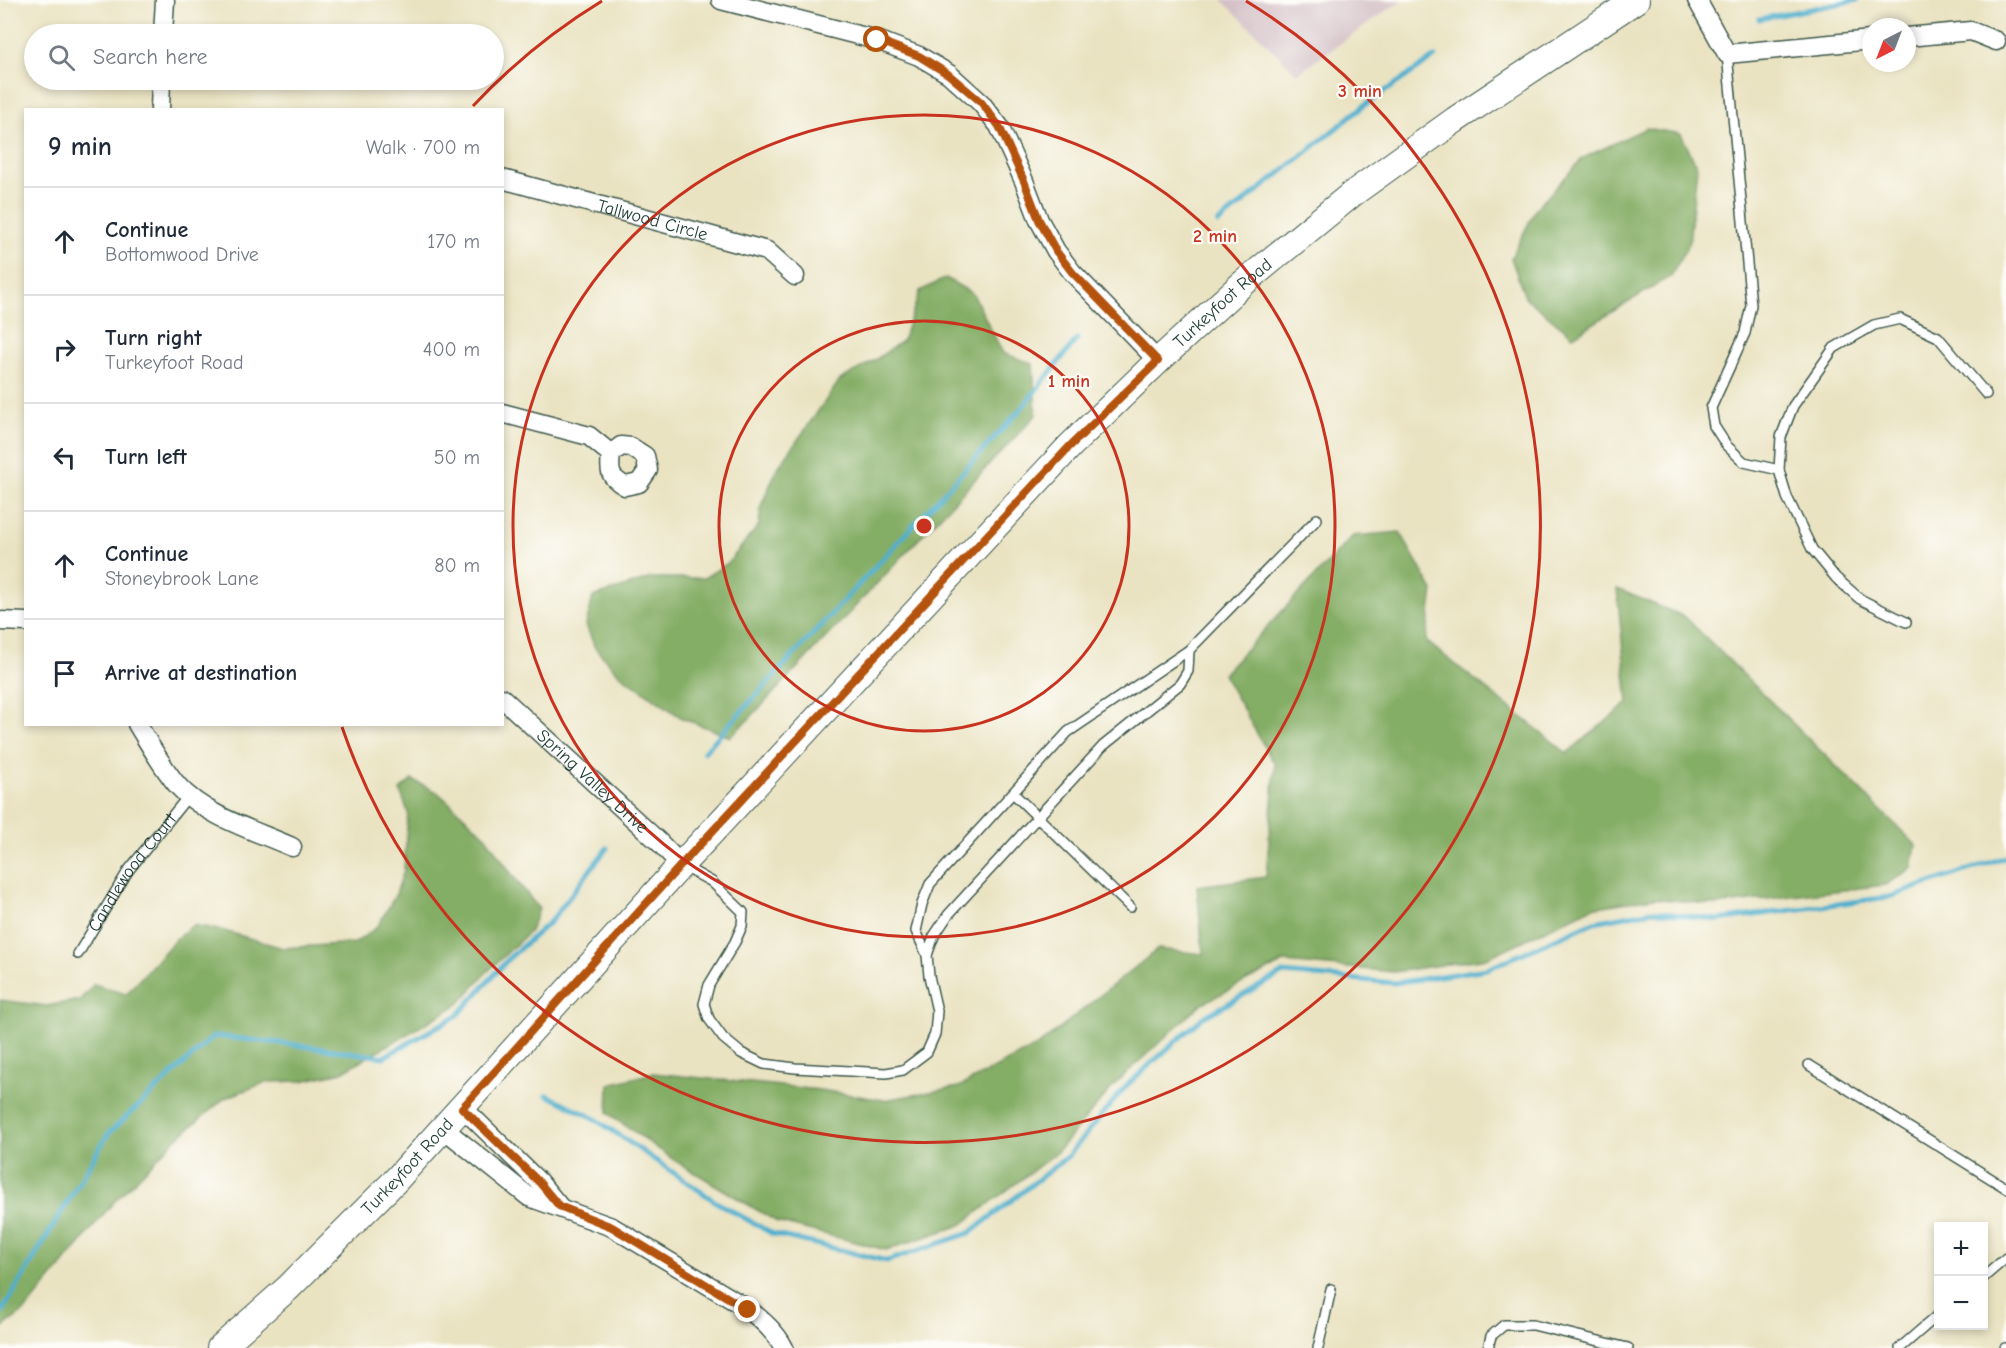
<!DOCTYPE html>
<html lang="en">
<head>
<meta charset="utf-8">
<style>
  :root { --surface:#fff; --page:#f2f2f3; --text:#1f2937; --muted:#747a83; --line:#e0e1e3 }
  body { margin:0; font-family:"Comic Neue",sans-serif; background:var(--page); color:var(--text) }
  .controls { position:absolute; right:18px; bottom:18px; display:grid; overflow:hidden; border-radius:0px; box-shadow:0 3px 9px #0003 }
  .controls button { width:54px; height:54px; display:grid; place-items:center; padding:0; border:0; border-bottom:2px solid var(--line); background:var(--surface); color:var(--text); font:30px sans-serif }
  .compass { position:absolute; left:1862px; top:18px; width:54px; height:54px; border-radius:50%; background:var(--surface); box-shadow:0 3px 9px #0003; rotate:222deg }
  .stop { position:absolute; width:18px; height:18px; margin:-14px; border:4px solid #b45309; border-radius:50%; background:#fff }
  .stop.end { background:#b45309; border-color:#fff; box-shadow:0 2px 6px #0008 }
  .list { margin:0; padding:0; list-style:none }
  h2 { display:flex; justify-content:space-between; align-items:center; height:78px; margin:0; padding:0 24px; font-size:26px }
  h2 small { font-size:20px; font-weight:400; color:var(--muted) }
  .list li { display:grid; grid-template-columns:39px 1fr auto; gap:18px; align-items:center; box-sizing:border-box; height:108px; padding:0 24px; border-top:2px solid var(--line) }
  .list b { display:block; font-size:22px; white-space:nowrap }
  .list p { margin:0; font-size:20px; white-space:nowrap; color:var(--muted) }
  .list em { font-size:20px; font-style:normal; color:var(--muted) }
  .icon { flex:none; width:33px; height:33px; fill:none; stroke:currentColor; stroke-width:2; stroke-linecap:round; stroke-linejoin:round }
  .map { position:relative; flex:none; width:2006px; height:1348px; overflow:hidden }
  .search { position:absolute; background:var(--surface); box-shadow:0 3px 9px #0003; left:24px; top:24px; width:480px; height:66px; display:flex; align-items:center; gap:15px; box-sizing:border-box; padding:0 21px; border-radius:33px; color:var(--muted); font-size:22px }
  .panel { position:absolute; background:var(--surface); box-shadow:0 3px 9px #0003; left:24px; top:108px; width:480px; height:618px; border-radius:0px }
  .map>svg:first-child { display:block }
  .industrial { fill:#d2bdc5 }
  .forest { fill:#84ad65; stroke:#52754c; stroke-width:1.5 }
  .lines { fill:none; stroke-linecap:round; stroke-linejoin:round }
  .stream { stroke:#4eafcd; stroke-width:5 }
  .service-casing { stroke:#3d5649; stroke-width:12 }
  .minor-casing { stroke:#3d5649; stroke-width:21 }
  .secondary-casing { stroke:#3d5649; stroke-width:28 }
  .service { stroke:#fff; stroke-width:9 }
  .minor { stroke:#fff; stroke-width:18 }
  .secondary { stroke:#fff; stroke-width:26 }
  .route { stroke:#b45309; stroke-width:8 }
  .ring { fill:none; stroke:#c8321e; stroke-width:3 }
  .labels { text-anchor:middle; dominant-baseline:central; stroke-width:4.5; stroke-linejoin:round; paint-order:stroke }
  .street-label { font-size:18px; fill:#1f3d34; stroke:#fdfcf7 }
  .centre { fill:#c8321e; stroke:#fdfcf7; stroke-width:3 }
  .ring-label { font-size:18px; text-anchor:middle; font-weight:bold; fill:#c8321e; stroke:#fdfcf7; stroke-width:4.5; stroke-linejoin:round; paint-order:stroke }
</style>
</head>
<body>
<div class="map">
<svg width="2006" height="1348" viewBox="0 0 2006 1348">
  <rect width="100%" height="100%" fill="#fdfcf7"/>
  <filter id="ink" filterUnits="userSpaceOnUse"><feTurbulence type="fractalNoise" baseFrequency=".0167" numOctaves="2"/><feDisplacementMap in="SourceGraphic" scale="12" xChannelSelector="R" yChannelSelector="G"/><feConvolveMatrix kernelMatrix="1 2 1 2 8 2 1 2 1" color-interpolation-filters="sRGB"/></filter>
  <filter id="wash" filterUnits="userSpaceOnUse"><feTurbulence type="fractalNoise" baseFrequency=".008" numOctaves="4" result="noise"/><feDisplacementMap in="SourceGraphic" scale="24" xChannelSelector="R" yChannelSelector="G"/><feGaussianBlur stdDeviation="1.35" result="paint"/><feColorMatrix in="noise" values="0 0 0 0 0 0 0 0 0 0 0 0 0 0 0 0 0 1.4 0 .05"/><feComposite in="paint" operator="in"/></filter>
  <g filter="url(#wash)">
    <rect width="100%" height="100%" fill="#eae3c2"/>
    <!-- industrial -->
    <path class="industrial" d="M 1222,0 L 1402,0 L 1297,74 Z"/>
    <!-- forest -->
    <g class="forest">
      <path d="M 1646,128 L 1681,134 L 1697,167 L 1689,243 L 1671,276 L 1573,336 L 1525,297 L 1511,258 L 1536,209 L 1583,158 Z"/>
      <path d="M 946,278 L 973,294 L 1003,353 L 1033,364 L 1036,415 L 749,719 L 730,737 L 682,718 L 620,675 L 595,648 L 586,625 L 593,597 L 651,578 L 704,578 L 728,563 L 759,525 L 761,506 L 777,469 L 840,380 L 875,360 L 903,340 L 920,291 Z"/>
      <path d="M 1400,532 L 1433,591 L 1426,641 L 1567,753 L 1628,703 L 1617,589 L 1685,617 L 1916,845 L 1912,868 L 1885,885 L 1716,905 L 1653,898 L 1591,908 L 1487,958 L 1394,972 L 1284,962 L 1201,1004 L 1117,1082 L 1056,1153 L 961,1225 L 886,1250 L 777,1222 L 674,1160 L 608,1113 L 609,1084 L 653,1073 L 820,1090 L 884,1100 L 959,1087 L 1040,1044 L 1158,949 L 1203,954 L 1197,886 L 1266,877 L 1275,765 L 1223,674 L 1353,536 Z"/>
      <path d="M 412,780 L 437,792 L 484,834 L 510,872 L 539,909 L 530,931 L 485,974 L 459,1004 L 342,1072 L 302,1081 L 267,1082 L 225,1098 L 175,1140 L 112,1204 L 26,1310 L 0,1329 L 0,1000 L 47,1006 L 80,1000 L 94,984 L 126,994 L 176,939 L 193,925 L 221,930 L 283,948 L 355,943 L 377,927 L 396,894 L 404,870 L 408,812 L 400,790 Z"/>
    </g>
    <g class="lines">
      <!-- stream -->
      <g class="stream">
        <path d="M 1759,19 L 1857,0"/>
        <path d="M 1218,223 L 1365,105 L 1435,57"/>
        <path d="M 704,752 L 1021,409 L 1077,339"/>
        <path d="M 547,1095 L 594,1118 L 716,1202 L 773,1234 L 887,1261 L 970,1233 L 1068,1156 L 1126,1086 L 1202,1018 L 1283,973 L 1394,983 L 1487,969 L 1594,922 L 1652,911 L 1718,920 L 1889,897 L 2006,857"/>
        <path d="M 0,1315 L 108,1134 L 214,1036 L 289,1044 L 384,1057 L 458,1015 L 509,958 L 551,921 L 607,848"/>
      </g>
    </g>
  </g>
  <g filter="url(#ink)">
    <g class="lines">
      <defs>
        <g id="service">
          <path d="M 1727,54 L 1751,305 L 1745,333 L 1711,408 L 1714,426 L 1727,446 L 1744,462 L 1779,470"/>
          <path d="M 1906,622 L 1860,599 L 1836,578 L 1812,549 L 1787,497 L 1779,470 L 1781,437 L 1793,406 L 1834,348 L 1874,325 L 1900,319 L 1938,337 L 1986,394"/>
          <path d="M 1013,793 L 1130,907"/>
          <path d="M 683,866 L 712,882 L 743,912 L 742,926 L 735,942 L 709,985 L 704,1004 L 709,1019 L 723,1038 L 741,1053 L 764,1064 L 795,1068 L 886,1073 L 903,1070 L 927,1052 L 935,1034 L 937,1011 L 929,976 L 927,955 L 916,931 L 922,904 L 930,884 L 1068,732 L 1189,650 L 1317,519"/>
          <path id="s1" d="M 78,954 L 128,871 L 189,795"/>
          <path d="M 927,955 L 934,936 L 948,915 L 1103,746 L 1180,684 L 1188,671 L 1189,650"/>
          <path d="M 1809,1065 L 2006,1188"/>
          <path d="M 1984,1277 L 2006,1258"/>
          <path d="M 1318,1348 L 1331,1289"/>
          <path d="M 1488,1348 L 1491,1336 L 1504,1325 L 1533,1325 L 1628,1348"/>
          <path d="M 1900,1348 L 1938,1315"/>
          <path d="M 2005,1348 L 2006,1348"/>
        </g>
        <g id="minor">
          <path d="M 721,0 L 877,40 L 919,56 L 949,74 L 981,103 L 999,126 L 1024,181 L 1039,220 L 1056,251 L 1072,272 L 1158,361"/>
          <path d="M 1697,0 L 1727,54 L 1871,40"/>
          <path d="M 163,34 L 165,0"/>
          <path d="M 1907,37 L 1971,31 L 1996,41"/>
          <path d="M 160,110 L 161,80"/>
          <path id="s2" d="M 502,179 L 767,251 L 795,276"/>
          <path d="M 502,413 L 589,436 L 611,454"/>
          <path d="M 621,446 L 631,447 L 645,456 L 648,470 L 639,483 L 625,486 C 609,477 609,472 611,454 Z"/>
          <path d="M 0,621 L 26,622"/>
          <path id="s3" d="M 502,698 L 659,842 L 681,865"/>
          <path d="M 137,724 C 150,745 162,767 178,786 C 205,816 256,831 292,847"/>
          <path d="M 463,1108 L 539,1182 L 559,1206"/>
          <path d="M 444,1129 L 529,1197 L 612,1227 L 748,1309 C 762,1320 776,1332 784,1348"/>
        </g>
        <g id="secondary">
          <path id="s4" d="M 220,1348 L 288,1288 L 396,1180 L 681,865 L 1070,446 L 1158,361 L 1241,285 L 1352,194 L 1455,120 L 1636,0"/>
        </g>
      </defs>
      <!-- service casing -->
      <use href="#service" class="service-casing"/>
      <!-- minor casing -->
      <use href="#minor" class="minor-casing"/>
      <!-- secondary casing -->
      <use href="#secondary" class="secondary-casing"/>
      <!-- service -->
      <use href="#service" class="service"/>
      <!-- minor -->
      <use href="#minor" class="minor"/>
      <!-- secondary -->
      <use href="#secondary" class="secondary"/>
    </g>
  </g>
  <g class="lines" filter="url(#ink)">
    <!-- route -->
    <path class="route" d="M 748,1310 L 612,1227 L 559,1206 L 539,1182 L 462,1108 L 681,865 L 1070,446 L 1158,361 L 1072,272 L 1056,251 L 1039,220 L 1024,181 L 999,126 L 981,102 L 948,74 L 919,56 L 877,40"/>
  </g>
  <!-- distance rings -->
  <g class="ring">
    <circle cx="924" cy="526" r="205"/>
    <circle cx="924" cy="526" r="411"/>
    <path d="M473 106A616 616 0 0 1 602 1M1246 1A616 616 0 1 1 342 727"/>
  </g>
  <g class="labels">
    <!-- street labels -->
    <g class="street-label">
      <text stroke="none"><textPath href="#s2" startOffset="156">Tallwood Circle</textPath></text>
      <text stroke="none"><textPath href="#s4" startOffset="1449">Turkeyfoot Road</textPath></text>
      <text stroke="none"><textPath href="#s3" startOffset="123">Spring Valley Drive</textPath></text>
      <text stroke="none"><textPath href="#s1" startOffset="98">Candlewood Court</textPath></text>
      <text stroke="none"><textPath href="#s4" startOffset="261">Turkeyfoot Road</textPath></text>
    </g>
  </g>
  <circle cx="924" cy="526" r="9" class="centre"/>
  <g class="ring-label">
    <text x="1360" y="97">3 min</text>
    <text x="1215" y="242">2 min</text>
    <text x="1069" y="387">1 min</text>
  </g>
</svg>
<div class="controls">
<button>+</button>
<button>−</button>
</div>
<svg class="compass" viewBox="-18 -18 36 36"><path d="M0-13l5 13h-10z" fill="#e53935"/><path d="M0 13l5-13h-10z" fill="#747a83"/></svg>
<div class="stop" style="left:877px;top:40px"></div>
<div class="stop end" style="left:748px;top:1310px"></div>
<div class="search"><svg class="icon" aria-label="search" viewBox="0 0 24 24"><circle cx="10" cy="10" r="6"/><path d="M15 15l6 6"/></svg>Search here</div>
<section class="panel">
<h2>9 min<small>Walk · 700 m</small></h2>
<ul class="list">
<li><svg class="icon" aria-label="ahead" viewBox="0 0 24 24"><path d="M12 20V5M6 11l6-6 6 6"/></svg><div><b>Continue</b><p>Bottomwood Drive</p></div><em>170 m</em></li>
<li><svg class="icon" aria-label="right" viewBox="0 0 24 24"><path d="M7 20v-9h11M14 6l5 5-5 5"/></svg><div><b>Turn right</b><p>Turkeyfoot Road</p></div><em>400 m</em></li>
<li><svg class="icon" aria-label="left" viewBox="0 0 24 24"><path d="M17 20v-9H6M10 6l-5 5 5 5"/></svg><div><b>Turn left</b></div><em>50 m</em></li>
<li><svg class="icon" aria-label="ahead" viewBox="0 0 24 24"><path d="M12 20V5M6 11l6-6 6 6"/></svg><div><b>Continue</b><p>Stoneybrook Lane</p></div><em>80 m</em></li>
<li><svg class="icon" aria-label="arrive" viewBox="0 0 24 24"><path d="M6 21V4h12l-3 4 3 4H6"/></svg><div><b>Arrive at destination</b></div></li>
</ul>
</section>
</div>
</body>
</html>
